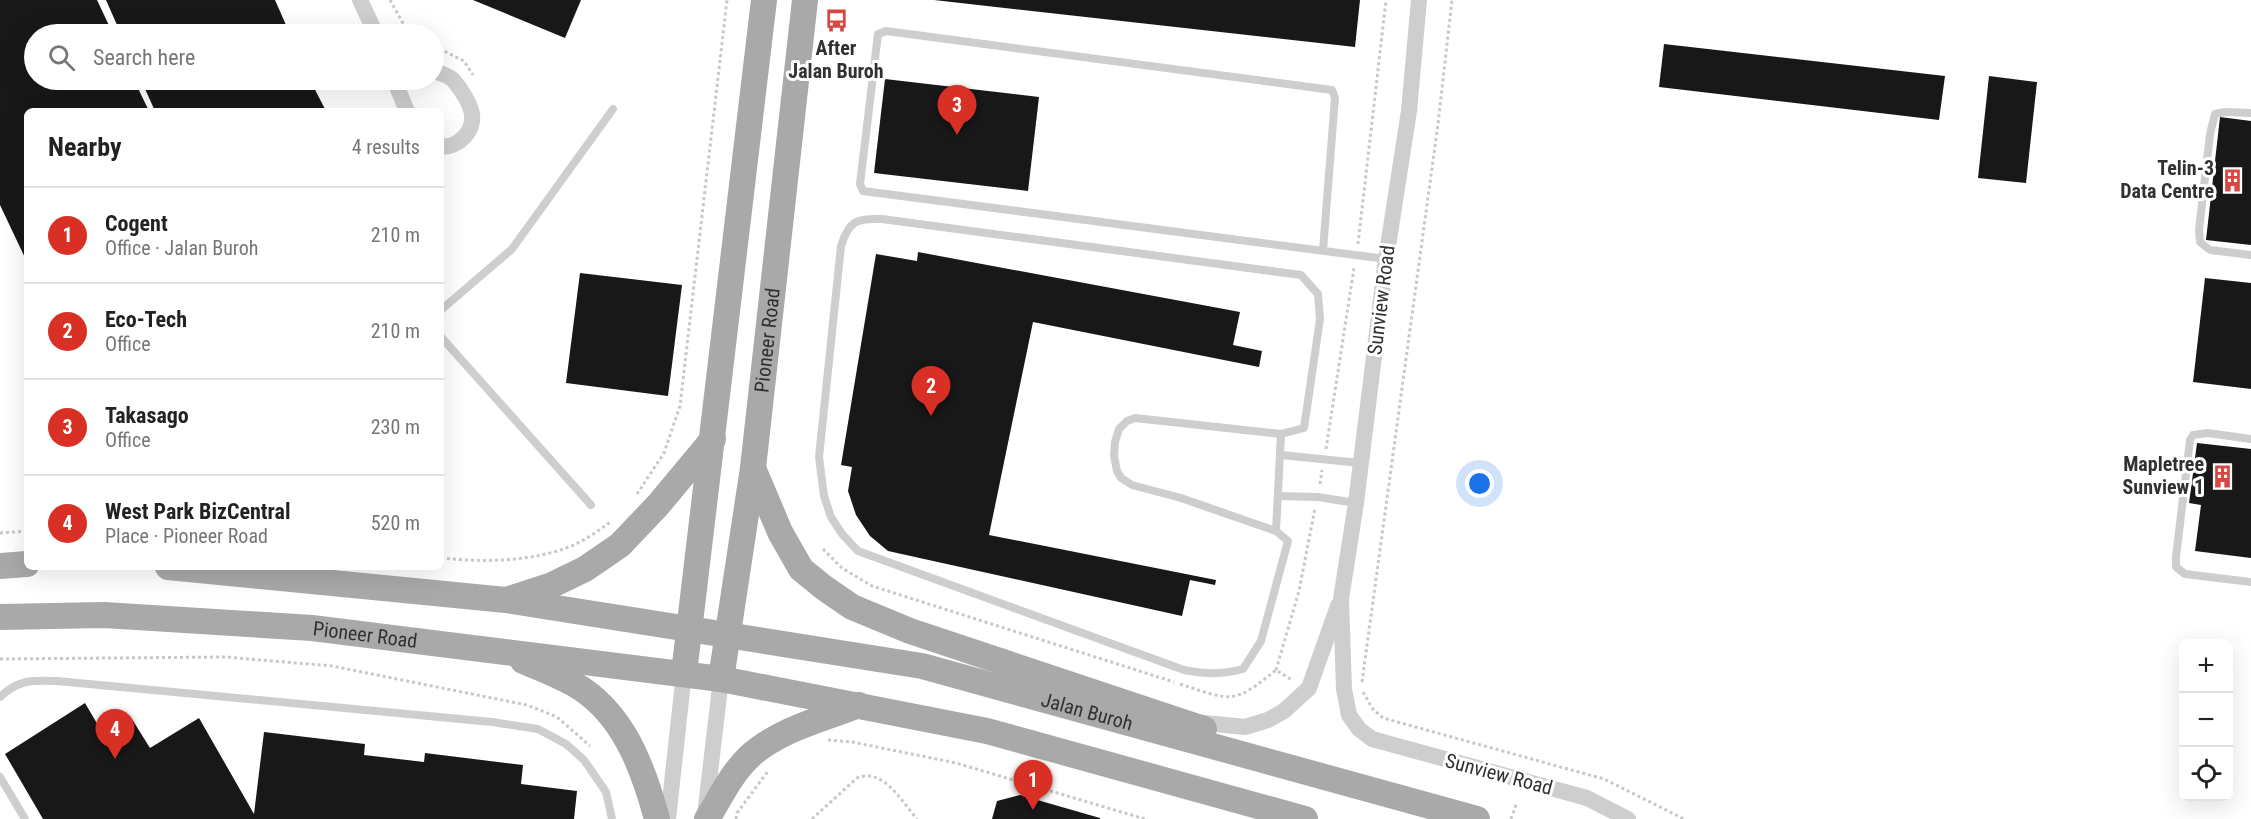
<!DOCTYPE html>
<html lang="en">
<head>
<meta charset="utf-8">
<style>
  :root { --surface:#fff; --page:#f6f6f6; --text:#222; --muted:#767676; --line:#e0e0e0; --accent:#d93025 }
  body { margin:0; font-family:"Roboto Condensed",sans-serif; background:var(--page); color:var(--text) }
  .controls { position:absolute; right:18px; bottom:18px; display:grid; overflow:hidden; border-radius:9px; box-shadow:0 6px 24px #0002 }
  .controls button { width:54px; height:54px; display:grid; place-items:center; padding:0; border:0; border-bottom:2px solid var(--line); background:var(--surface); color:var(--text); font:30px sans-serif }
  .you { position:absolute; left:1480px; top:484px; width:21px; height:21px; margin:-15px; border:4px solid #fff; border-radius:50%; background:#1a73e8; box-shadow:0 0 0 9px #1a73e833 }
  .badge { display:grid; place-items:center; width:39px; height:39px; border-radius:50%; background:var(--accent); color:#fff; font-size:20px; font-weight:700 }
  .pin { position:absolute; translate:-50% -50px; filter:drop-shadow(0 2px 3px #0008) }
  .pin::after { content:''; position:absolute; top:32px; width:21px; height:18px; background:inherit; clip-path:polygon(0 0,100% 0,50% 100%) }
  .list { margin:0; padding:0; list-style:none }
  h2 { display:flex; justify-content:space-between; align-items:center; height:78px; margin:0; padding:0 24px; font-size:26px }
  h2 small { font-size:20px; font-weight:400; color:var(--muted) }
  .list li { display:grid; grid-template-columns:39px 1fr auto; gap:18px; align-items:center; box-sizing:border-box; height:96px; padding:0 24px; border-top:2px solid var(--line) }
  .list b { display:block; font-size:22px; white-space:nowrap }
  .list p { margin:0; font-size:20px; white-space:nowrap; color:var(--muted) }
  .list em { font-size:20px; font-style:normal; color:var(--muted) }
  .icon { flex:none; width:33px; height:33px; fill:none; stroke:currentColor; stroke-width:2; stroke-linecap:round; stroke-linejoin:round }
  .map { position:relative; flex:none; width:2251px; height:819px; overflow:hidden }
  .search { position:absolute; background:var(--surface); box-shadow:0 6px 24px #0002; left:24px; top:24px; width:420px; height:66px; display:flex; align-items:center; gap:15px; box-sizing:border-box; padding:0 21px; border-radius:33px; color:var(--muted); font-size:22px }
  .panel { position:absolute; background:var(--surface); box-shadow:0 6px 24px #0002; left:24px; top:108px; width:420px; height:462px; border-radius:9px }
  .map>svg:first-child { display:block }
  .building { fill:#181818 }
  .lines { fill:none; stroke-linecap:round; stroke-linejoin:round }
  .path { stroke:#c8c8c8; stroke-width:3; stroke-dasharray:3 3; stroke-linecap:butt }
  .lane { stroke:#cecece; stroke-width:8 }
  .street { stroke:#cecece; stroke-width:16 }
  .primary { stroke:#a9a9a9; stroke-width:26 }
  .labels { text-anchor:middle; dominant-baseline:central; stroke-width:6; stroke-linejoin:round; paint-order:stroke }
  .poi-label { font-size:20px; font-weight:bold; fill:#313131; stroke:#fff; text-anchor:end }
  .street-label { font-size:20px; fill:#313131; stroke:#fff }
</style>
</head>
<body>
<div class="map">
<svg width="2251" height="819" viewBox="0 0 2251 819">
  <rect width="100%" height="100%" fill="#fff"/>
  <!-- building -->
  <g class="building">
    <path d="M 0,0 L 97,0 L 113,34 L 34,34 L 34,80 L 134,80 L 149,111 L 27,111 L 27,262 L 0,205 Z"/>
    <path d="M 106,0 L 275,0 L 290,34 L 121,34 Z"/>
    <path d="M 473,0 L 581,0 L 565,38 Z"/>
    <path d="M 934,0 L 1360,0 L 1355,47 Z"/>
    <path d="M 1664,44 L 1945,76 L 1939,120 L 1659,87 Z"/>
    <path d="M 1989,76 L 2037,82 L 2026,183 L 1978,178 Z"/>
    <path d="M 885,79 L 1039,97 L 1028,191 L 874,173 Z"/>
    <path d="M 141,80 L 310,80 L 326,111 L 155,111 Z"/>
    <path d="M 2220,117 L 2251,121 L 2251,245 L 2206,240 Z"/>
    <path d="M 918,252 L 1240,312 L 1233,345 L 1262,351 L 1259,367 L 1033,322 L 989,535 L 1216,580 L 1215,585 L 1190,580 L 1182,616 L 888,551 L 870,536 L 856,515 L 848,491 L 852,467 L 841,465 L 876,254 L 917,261 Z"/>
    <path d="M 580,273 L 682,285 L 668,396 L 566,383 Z"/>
    <path d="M 2205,278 L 2251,283 L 2251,389 L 2193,382 Z"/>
    <path d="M 2197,443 L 2251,449 L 2251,558 L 2195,551 L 2201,505 L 2189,503 Z"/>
    <path d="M 85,703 L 102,732 L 130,716 L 150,748 L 199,718 L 254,814 L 264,732 L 365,744 L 364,755 L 424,762 L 425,753 L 523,765 L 521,784 L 577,791 L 574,819 L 43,819 L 5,754 Z"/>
    <path d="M 1020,795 L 1100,818 L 1100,819 L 992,819 L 997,801 Z"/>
  </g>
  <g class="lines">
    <!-- path -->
    <g class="path">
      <path d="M 390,0 L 409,34"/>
      <path d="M 434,46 L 464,61 L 473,75"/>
      <path d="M 1358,244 L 1386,0"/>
      <path d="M 1326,449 L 1354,268"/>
      <path d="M 1320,484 L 1322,470"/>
      <path d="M 637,494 L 664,453 L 680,406 L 727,0"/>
      <path d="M 0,533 L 27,531"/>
      <path d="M 823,549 L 842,568 L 872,586 L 1174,682"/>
      <path d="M 441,558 C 479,562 520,562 557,551 C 576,546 595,534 610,522"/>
      <path d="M 0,659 L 225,657 L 332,666 L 527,705 L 557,717 L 590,746"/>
      <path d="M 1276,670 L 1299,591 L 1315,508"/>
      <path d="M 1362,682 L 1438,124 L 1452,0"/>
      <path d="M 1180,684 C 1232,701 1233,705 1276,670 L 1292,680"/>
      <path d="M 1363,692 L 1372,708 L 1383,718 L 1604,779 L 1684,819"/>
      <path d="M 828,740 L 852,742 L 956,763 L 1145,819"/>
      <path d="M 736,819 L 737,813 L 768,771"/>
      <path d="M 812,819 L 857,778 C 883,767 902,802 917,819"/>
      <path d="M 1511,819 L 1517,802"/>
    </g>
    <!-- lane -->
    <g class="lane">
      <path d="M 2251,113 L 2225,112 L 2215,114 L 2210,134 L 2199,230 L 2200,242 L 2210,250 L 2251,255"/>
      <path d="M 1323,250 L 1335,98 L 1332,90 L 886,31 L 878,34 L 860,184 L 863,191 L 1386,259"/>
      <path d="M 441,310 L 512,249 L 613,109"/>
      <path d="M 441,337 L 591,505"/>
      <path d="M 2251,439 L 2208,433 L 2193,435 L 2190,440 L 2176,557 L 2176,567 L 2185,574 L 2251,582"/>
      <path d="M 1281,455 L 1360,463"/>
      <path d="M 1279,496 L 1318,497 L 1356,503"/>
      <path d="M 1276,531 L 1281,434 L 1304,428 L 1320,319 L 1318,294 L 1301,275 L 882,219 C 856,218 849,221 841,246 L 819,457 L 824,496 L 831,517 L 842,534 L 858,551 L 1184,670 C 1207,674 1220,675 1243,669 L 1261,641 L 1288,541 L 1276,531 L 1181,498 L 1132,485 L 1121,478 L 1117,471 L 1114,456 L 1115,442 L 1119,429 L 1127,421 L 1135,418 L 1281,434"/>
      <path d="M 0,697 C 19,679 33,680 57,681 L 492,722 L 538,729 L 566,744 L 584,760 L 606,792 L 612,819"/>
      <path d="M 0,777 L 25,819"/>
    </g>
    <!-- street -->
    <g class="street">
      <path d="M 360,0 L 376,34"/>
      <path d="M 1419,0 L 1409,111 L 1386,259 L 1356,503 L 1341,599 L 1344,689 L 1349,715 L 1359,729 L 1372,739 L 1587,798 L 1628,819"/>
      <path d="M 434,71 C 440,73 450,76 454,81 C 461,89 470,103 472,114 C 474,132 459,147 441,147"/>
      <path d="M 394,80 L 407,111"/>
      <path d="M 1195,722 L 1245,727 L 1268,720 L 1284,711 L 1309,688 L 1338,606"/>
      <path d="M 705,815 L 721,679"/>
      <path d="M 668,819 L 684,673"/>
    </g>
    <!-- primary -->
    <g class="primary">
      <path d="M 753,468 L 780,532 L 801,569 L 823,587 L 852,607 L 910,631 L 1204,729"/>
      <path d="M 0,566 L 27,564"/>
      <path id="s1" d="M 168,567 L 506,600 L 922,666 L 1477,819"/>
      <path d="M 509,599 L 552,585 L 585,569 L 620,545 L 658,505 L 713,439"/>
      <path id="s2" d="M 0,617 L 104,615 L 312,628 L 721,679 L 987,731 L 1305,819"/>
      <path d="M 523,661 C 540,668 558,675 574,684 C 623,712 643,767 657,819"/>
      <path d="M 684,673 L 764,0"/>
      <path id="s3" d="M 721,679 L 753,468 L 805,0"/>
      <path d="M 707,819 C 720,798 731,774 749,757 C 778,730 822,719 859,705"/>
    </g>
  </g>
  <!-- icons -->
  <defs>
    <symbol id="bus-bare" viewBox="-9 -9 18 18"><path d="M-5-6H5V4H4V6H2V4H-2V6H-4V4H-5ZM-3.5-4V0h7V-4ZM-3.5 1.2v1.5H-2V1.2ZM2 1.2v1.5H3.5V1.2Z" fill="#d74743" stroke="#fff" stroke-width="2.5" paint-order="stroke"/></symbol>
    <symbol id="building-bare" viewBox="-9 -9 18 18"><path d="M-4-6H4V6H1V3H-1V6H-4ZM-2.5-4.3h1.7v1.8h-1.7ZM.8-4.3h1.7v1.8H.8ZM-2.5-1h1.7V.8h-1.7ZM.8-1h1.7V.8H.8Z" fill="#d74743" stroke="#fff" stroke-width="2.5" paint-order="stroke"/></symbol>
  </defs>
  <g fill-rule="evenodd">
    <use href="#bus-bare" x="820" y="4" width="33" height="33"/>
    <use href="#building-bare" x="2216" y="164" width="33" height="33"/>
    <use href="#building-bare" x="2206" y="460" width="33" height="33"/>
  </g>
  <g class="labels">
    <!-- poi labels -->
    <g class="poi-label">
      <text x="836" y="48" text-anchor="middle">After<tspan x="836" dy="23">Jalan Buroh</tspan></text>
      <text x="2214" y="168">Telin-3<tspan x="2214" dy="23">Data Centre</tspan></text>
      <text x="2204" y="464">Mapletree<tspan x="2204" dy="23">Sunview 1</tspan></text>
    </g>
    <!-- street labels -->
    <g class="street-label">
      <text transform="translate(1381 300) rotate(-83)">Sunview Road</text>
      <text stroke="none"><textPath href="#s3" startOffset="342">Pioneer Road</textPath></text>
      <text stroke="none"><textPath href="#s2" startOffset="366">Pioneer Road</textPath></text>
      <text stroke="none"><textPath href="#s1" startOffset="932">Jalan Buroh</textPath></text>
      <text transform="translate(1499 774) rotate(15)">Sunview Road</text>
    </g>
  </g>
</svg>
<div class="controls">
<button>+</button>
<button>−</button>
<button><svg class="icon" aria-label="locate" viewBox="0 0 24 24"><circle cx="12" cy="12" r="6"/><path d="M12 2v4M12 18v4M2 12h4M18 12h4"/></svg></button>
</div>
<div class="you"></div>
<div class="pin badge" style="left:1033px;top:810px">1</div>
<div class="pin badge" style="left:931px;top:416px">2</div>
<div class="pin badge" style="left:957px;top:135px">3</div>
<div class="pin badge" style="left:115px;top:759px">4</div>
<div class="search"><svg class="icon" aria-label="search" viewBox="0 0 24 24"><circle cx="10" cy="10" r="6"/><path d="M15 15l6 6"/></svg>Search here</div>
<section class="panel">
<h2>Nearby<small>4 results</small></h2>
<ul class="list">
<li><span class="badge">1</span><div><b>Cogent</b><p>Office · Jalan Buroh</p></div><em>210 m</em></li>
<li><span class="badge">2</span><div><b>Eco-Tech</b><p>Office</p></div><em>210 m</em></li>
<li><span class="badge">3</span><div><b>Takasago</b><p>Office</p></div><em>230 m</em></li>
<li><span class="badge">4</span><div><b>West Park BizCentral</b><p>Place · Pioneer Road</p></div><em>520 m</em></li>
</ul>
</section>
</div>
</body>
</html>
